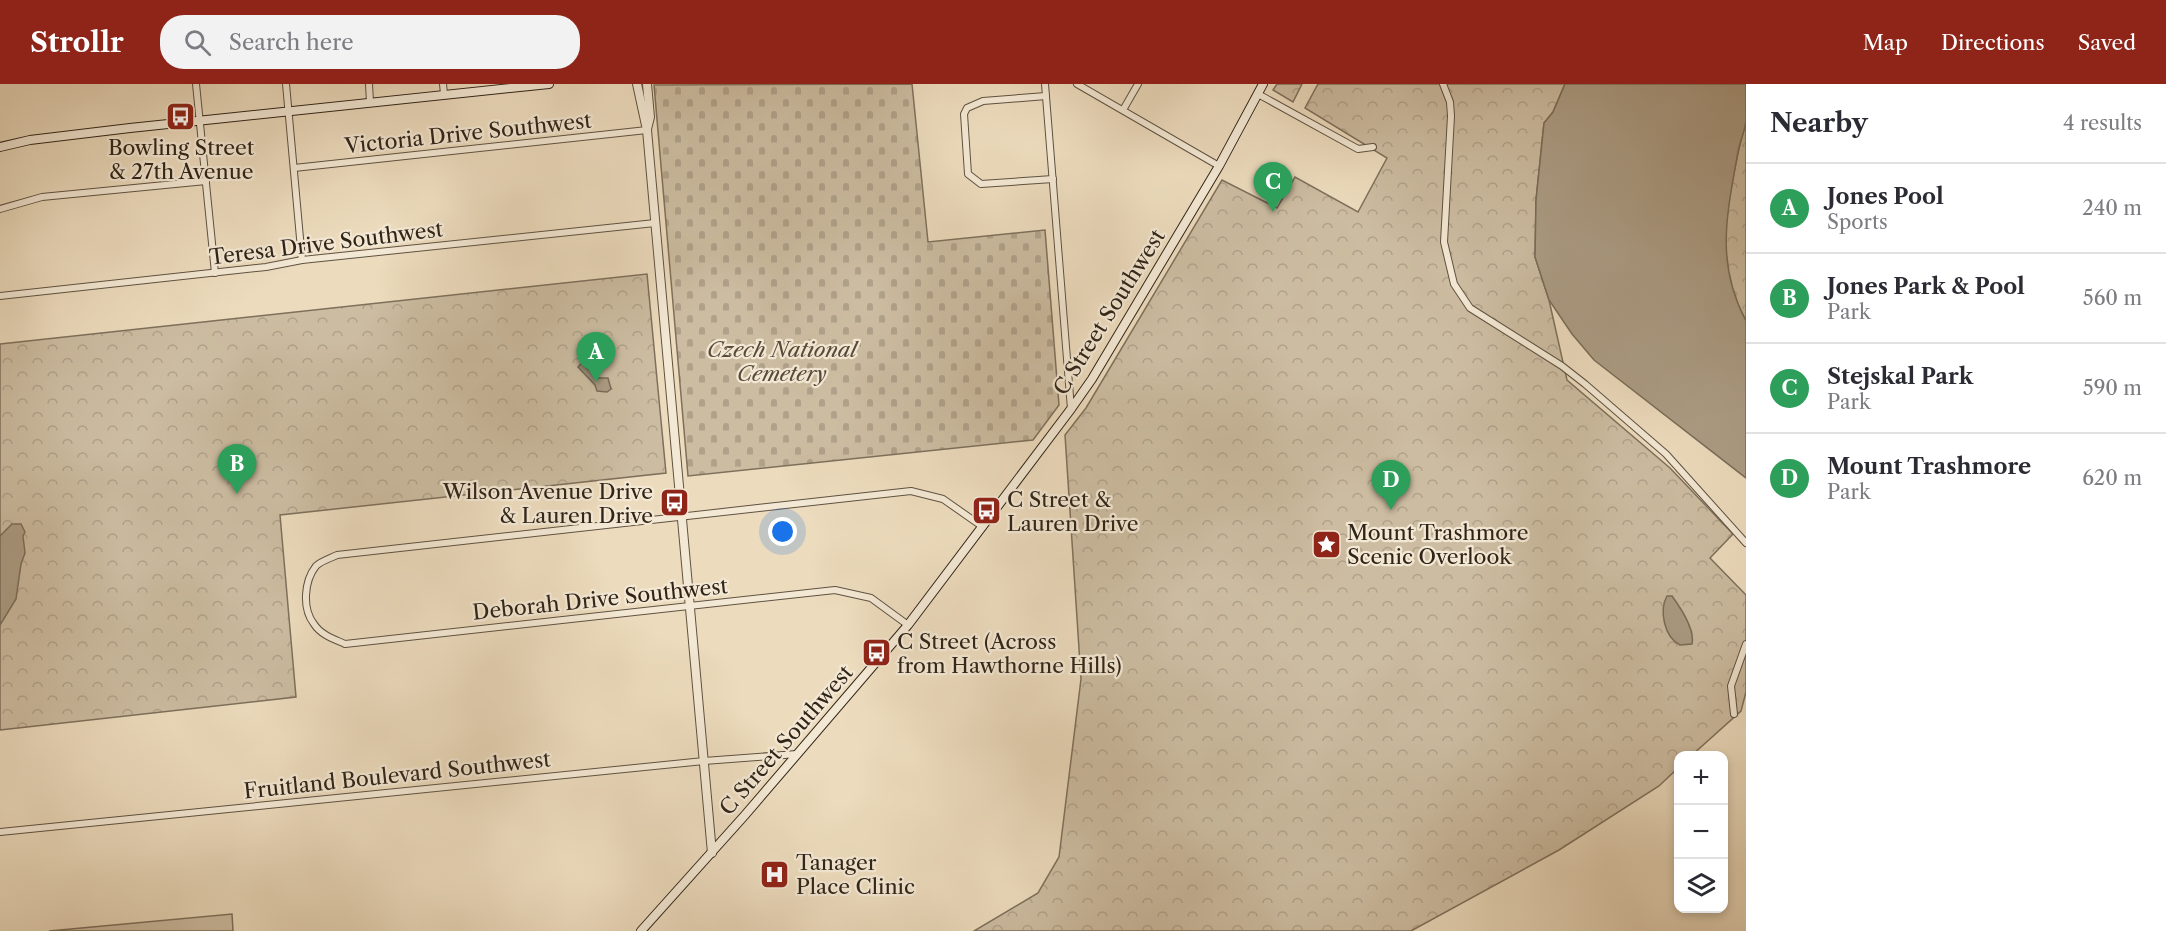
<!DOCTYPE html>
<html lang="en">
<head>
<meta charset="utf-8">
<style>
  :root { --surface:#fff; --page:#f2f2f3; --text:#2b2b33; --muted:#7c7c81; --line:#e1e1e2; --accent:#8f2418 }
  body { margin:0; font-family:"Libre Caslon Text",serif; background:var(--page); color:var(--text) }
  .controls { position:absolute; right:18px; bottom:18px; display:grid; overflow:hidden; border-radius:12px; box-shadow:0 3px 9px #0003 }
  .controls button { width:54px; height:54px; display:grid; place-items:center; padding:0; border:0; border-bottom:2px solid var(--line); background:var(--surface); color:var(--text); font:30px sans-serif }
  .you { position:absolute; left:783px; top:448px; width:21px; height:21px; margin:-15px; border:4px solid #fff; border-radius:50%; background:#1a73e8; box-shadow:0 0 0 9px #1a73e833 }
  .badge { display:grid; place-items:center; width:39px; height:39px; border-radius:50%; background:var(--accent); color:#fff; font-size:20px; font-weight:700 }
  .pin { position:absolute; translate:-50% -50px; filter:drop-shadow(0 2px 3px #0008) }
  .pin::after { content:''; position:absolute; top:32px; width:21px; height:18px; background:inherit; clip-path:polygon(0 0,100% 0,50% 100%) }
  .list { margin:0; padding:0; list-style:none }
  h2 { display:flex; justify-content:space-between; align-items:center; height:78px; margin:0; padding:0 24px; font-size:26px }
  h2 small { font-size:20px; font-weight:400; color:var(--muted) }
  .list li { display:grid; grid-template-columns:39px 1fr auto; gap:18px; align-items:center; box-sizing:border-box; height:90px; padding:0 24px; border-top:2px solid var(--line) }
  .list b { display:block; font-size:22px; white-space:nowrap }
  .list p { margin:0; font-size:20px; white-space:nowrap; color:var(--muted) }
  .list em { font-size:20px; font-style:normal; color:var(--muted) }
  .icon { flex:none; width:33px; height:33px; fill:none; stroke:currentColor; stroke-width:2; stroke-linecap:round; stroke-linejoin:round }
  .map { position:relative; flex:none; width:1746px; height:847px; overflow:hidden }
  header { display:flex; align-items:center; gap:36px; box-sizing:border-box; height:84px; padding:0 30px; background:var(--accent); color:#fff }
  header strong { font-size:28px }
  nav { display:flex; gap:33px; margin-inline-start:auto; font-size:21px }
  .search { width:420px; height:54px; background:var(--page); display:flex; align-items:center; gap:15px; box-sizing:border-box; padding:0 21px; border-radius:24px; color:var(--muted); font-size:22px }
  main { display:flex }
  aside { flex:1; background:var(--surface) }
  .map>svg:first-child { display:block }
  .green { fill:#ccbca1; stroke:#7e705c; stroke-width:1.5 }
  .cemetery { fill:url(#cemetery-stones); stroke:#7e705c; stroke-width:1.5 }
  .park { fill:url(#park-crowns); stroke:#7e705c; stroke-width:1.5 }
  .water { fill:#ac9d85; stroke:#7a6d59; stroke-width:1.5 }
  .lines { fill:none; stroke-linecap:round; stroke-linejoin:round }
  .minor-casing { stroke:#5f5241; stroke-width:8 }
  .tertiary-casing { stroke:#5f5241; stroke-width:10 }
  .secondary-casing { stroke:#302418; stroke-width:10 }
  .minor { stroke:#f3e8d4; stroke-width:6 }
  .tertiary { stroke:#f3e8d4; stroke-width:8 }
  .secondary { stroke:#f3e8d4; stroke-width:8 }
  .labels { text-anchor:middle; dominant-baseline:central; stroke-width:4.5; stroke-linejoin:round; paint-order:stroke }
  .street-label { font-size:21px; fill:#302418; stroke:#f3e8d4 }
  .poi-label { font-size:21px; fill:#302418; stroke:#f3e8d4; text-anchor:start }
  .park-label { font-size:21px; font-style:italic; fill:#574a3a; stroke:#f3e8d4 }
</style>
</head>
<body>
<header>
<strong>Strollr</strong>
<div class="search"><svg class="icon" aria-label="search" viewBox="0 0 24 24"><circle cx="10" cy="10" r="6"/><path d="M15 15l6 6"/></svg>Search here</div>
<nav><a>Map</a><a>Directions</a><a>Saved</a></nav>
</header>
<main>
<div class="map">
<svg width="1746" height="847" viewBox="0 0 1746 847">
  <defs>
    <pattern id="cemetery-stones" width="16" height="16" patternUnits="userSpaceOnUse" patternTransform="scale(1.5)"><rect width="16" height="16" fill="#ccbca1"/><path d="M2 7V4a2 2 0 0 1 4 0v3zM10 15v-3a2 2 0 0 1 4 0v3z" fill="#b0a18a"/></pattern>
    <pattern id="park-crowns" width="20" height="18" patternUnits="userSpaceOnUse" patternTransform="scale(1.5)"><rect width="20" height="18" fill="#ccbca1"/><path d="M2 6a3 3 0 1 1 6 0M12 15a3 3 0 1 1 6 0" fill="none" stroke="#b0a18a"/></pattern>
  </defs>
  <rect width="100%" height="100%" fill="#ecdbbd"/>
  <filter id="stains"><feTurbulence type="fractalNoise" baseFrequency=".00333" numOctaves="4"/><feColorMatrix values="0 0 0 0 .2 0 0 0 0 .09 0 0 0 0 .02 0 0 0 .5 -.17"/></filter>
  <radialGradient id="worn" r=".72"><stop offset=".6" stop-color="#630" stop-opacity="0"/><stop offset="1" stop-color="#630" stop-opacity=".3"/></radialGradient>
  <!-- green -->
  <path class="green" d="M 232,830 L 233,847 L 49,847 Z"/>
  <!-- cemetery -->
  <path class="cemetery" d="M 912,0 L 928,158 L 1045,146 L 1059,321 L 1033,356 L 688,392 L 654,1 Z"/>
  <!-- park -->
  <g class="park">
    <path d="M 1277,0 L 1302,0 L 1293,18 L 1273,6 Z"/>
    <path d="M 1318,0 L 1565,0 L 1553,28 L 1544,39 L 1536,116 L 1535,173 L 1549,216 L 1567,296 L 1670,384 L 1733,450 L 1710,474 L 1746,511 L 1746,608 L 1741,627 L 1692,671 L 1678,672 L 1678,684 L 1659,702 L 1559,766 L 1411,847 L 974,847 L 1038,809 L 1059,773 L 1081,595 L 1065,351 L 1086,324 L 1222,96 L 1277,124 L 1295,93 L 1358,128 L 1387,74 L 1305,24 Z"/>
    <path d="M 1746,39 L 1746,237 C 1736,218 1728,198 1725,176 C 1722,145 1736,70 1746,39 Z"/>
    <path d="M 647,190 L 666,389 L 280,431 L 296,613 L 0,646 L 0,260 Z"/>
  </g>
  <!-- water -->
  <g class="water">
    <path d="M 1565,0 L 1746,0 C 1746,12 1746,25 1746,37 C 1745,47 1740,57 1738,68 C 1727,130 1715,178 1746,237 L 1746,394 L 1594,276 L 1572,250 L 1549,216 L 1535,173 L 1536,116 L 1544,39 L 1553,28 Z"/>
    <path d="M 600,272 L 606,279 L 594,291 L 596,294 L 608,294 L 611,305 L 607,308 L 597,307 L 595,301 L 578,283 L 582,279 L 588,285 Z"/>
    <path d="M 12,440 L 21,440 L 25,448 L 23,452 L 25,469 L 21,480 L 16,515 L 0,541 L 0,452 Z"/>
    <path d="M 1667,512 L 1672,512 C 1680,523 1695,546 1692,560 L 1680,561 C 1664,553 1659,526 1667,512 Z"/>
  </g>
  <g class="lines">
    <defs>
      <g id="minor">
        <path d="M 196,0 L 215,189"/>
        <path d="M 286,0 L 302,176"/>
        <path d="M 369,0 L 370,18"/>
        <path d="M 443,0 L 444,10"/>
        <path d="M 1045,0 L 1071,325"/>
        <path d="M 1077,0 L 1219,82"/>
        <path d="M 1443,0 L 1450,18 L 1451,32 L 1444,158 L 1454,200 L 1470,224 L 1562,282 L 1585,300 L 1666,370 L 1746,459"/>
        <path d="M 1258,10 L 1358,65 L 1373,63"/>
        <path d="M 1046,12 L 983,17 L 967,24 L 964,30 L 968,90 L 981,100 L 1053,95"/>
        <path d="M 1123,26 L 1138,0"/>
        <path d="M 294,84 L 647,46"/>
        <path d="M 0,125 L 42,113 L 206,97"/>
        <path d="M 0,212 L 266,183 L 302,176 L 655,139"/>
        <path d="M 908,541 L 871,514 L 835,506 L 345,560 C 334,555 321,551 314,540 C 302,525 304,497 316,482 C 321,477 331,474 337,471 L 911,407 L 943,415 L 983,443"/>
        <path d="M 1734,630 L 1731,602 L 1746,560"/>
        <path d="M 0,748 L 704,677 L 797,670"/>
      </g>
      <g id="tertiary">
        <path d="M 637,0 L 647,46 L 712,769"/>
        <path d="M 647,0 L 650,33 L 647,45"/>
      </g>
      <g id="secondary">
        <path d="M 0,63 L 30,56 L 130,44 L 549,0"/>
        <path d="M 641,847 L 745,731 L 908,541 L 1071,325 L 1092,295 L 1219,82 L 1263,0"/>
      </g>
    </defs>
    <!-- minor casing -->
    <use href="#minor" class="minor-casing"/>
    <!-- tertiary casing -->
    <use href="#tertiary" class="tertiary-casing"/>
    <!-- secondary casing -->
    <use href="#secondary" class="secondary-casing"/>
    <!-- minor -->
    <use href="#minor" class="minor"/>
    <!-- tertiary -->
    <use href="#tertiary" class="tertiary"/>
    <!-- secondary -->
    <use href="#secondary" class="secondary"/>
  </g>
  <!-- icons -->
  <defs>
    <symbol id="bus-square" viewBox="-11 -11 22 22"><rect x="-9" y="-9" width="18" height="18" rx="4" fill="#8f2418" stroke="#f3e8d4"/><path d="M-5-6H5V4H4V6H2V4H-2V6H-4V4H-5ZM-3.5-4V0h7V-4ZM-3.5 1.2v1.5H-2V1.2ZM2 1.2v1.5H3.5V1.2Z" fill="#fff"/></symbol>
    <symbol id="sight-square" viewBox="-11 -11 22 22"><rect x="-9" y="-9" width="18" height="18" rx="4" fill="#8f2418" stroke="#f3e8d4"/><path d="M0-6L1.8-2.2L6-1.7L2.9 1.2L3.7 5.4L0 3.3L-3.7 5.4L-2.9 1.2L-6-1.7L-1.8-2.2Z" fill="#fff"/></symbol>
    <symbol id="hospital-square" viewBox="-11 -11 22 22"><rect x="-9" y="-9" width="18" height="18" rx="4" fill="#8f2418" stroke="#f3e8d4"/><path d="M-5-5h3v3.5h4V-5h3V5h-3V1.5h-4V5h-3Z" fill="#fff"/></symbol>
  </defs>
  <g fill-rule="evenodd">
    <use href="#bus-square" x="164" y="16" width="33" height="33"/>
    <use href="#bus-square" x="658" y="402" width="33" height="33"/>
    <use href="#bus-square" x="970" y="410" width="33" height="33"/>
    <use href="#sight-square" x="1310" y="444" width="33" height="33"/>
    <use href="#bus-square" x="860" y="552" width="33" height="33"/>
    <use href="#hospital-square" x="758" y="774" width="33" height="33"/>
  </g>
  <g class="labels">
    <!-- street labels -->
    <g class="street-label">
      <text transform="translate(468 49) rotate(-6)">Victoria Drive Southwest</text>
      <text transform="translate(326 159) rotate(-7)">Teresa Drive Southwest</text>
      <text transform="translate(1109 228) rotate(-58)">C Street Southwest</text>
      <text transform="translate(600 515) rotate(-6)">Deborah Drive Southwest</text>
      <text transform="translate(786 656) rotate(-49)">C Street Southwest</text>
      <text transform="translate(397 691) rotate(-6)">Fruitland Boulevard Southwest</text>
    </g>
    <!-- poi labels -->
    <g class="poi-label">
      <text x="181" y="63" text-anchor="middle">Bowling Street<tspan x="181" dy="24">&amp; 27th Avenue</tspan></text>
      <text x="653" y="407" text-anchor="end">Wilson Avenue Drive<tspan x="653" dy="24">&amp; Lauren Drive</tspan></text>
      <text x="1007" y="415">C Street &amp;<tspan x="1007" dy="24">Lauren Drive</tspan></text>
      <text x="1347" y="448">Mount Trashmore<tspan x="1347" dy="24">Scenic Overlook</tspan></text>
      <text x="897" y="557">C Street (Across<tspan x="897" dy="24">from Hawthorne Hills)</tspan></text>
      <text x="796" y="778">Tanager<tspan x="796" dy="24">Place Clinic</tspan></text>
    </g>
    <!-- park labels -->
    <g class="park-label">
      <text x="782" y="265">Czech National<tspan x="782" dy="24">Cemetery</tspan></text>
    </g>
  </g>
  <rect width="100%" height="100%" filter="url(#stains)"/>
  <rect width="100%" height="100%" fill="url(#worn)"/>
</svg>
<div class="controls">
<button>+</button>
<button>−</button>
<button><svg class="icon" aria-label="layers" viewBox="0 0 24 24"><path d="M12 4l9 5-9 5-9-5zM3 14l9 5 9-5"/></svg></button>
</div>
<div class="you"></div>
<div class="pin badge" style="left:596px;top:298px;background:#2e9e5b">A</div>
<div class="pin badge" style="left:237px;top:410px;background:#2e9e5b">B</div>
<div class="pin badge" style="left:1273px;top:128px;background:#2e9e5b">C</div>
<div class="pin badge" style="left:1391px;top:426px;background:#2e9e5b">D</div>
</div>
<aside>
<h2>Nearby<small>4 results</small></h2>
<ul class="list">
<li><span class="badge" style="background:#2e9e5b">A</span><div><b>Jones Pool</b><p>Sports</p></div><em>240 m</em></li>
<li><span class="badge" style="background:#2e9e5b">B</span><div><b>Jones Park &amp; Pool</b><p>Park</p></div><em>560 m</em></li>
<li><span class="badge" style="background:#2e9e5b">C</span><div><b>Stejskal Park</b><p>Park</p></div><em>590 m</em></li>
<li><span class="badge" style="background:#2e9e5b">D</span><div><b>Mount Trashmore</b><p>Park</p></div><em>620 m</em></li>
</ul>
</aside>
</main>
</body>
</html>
